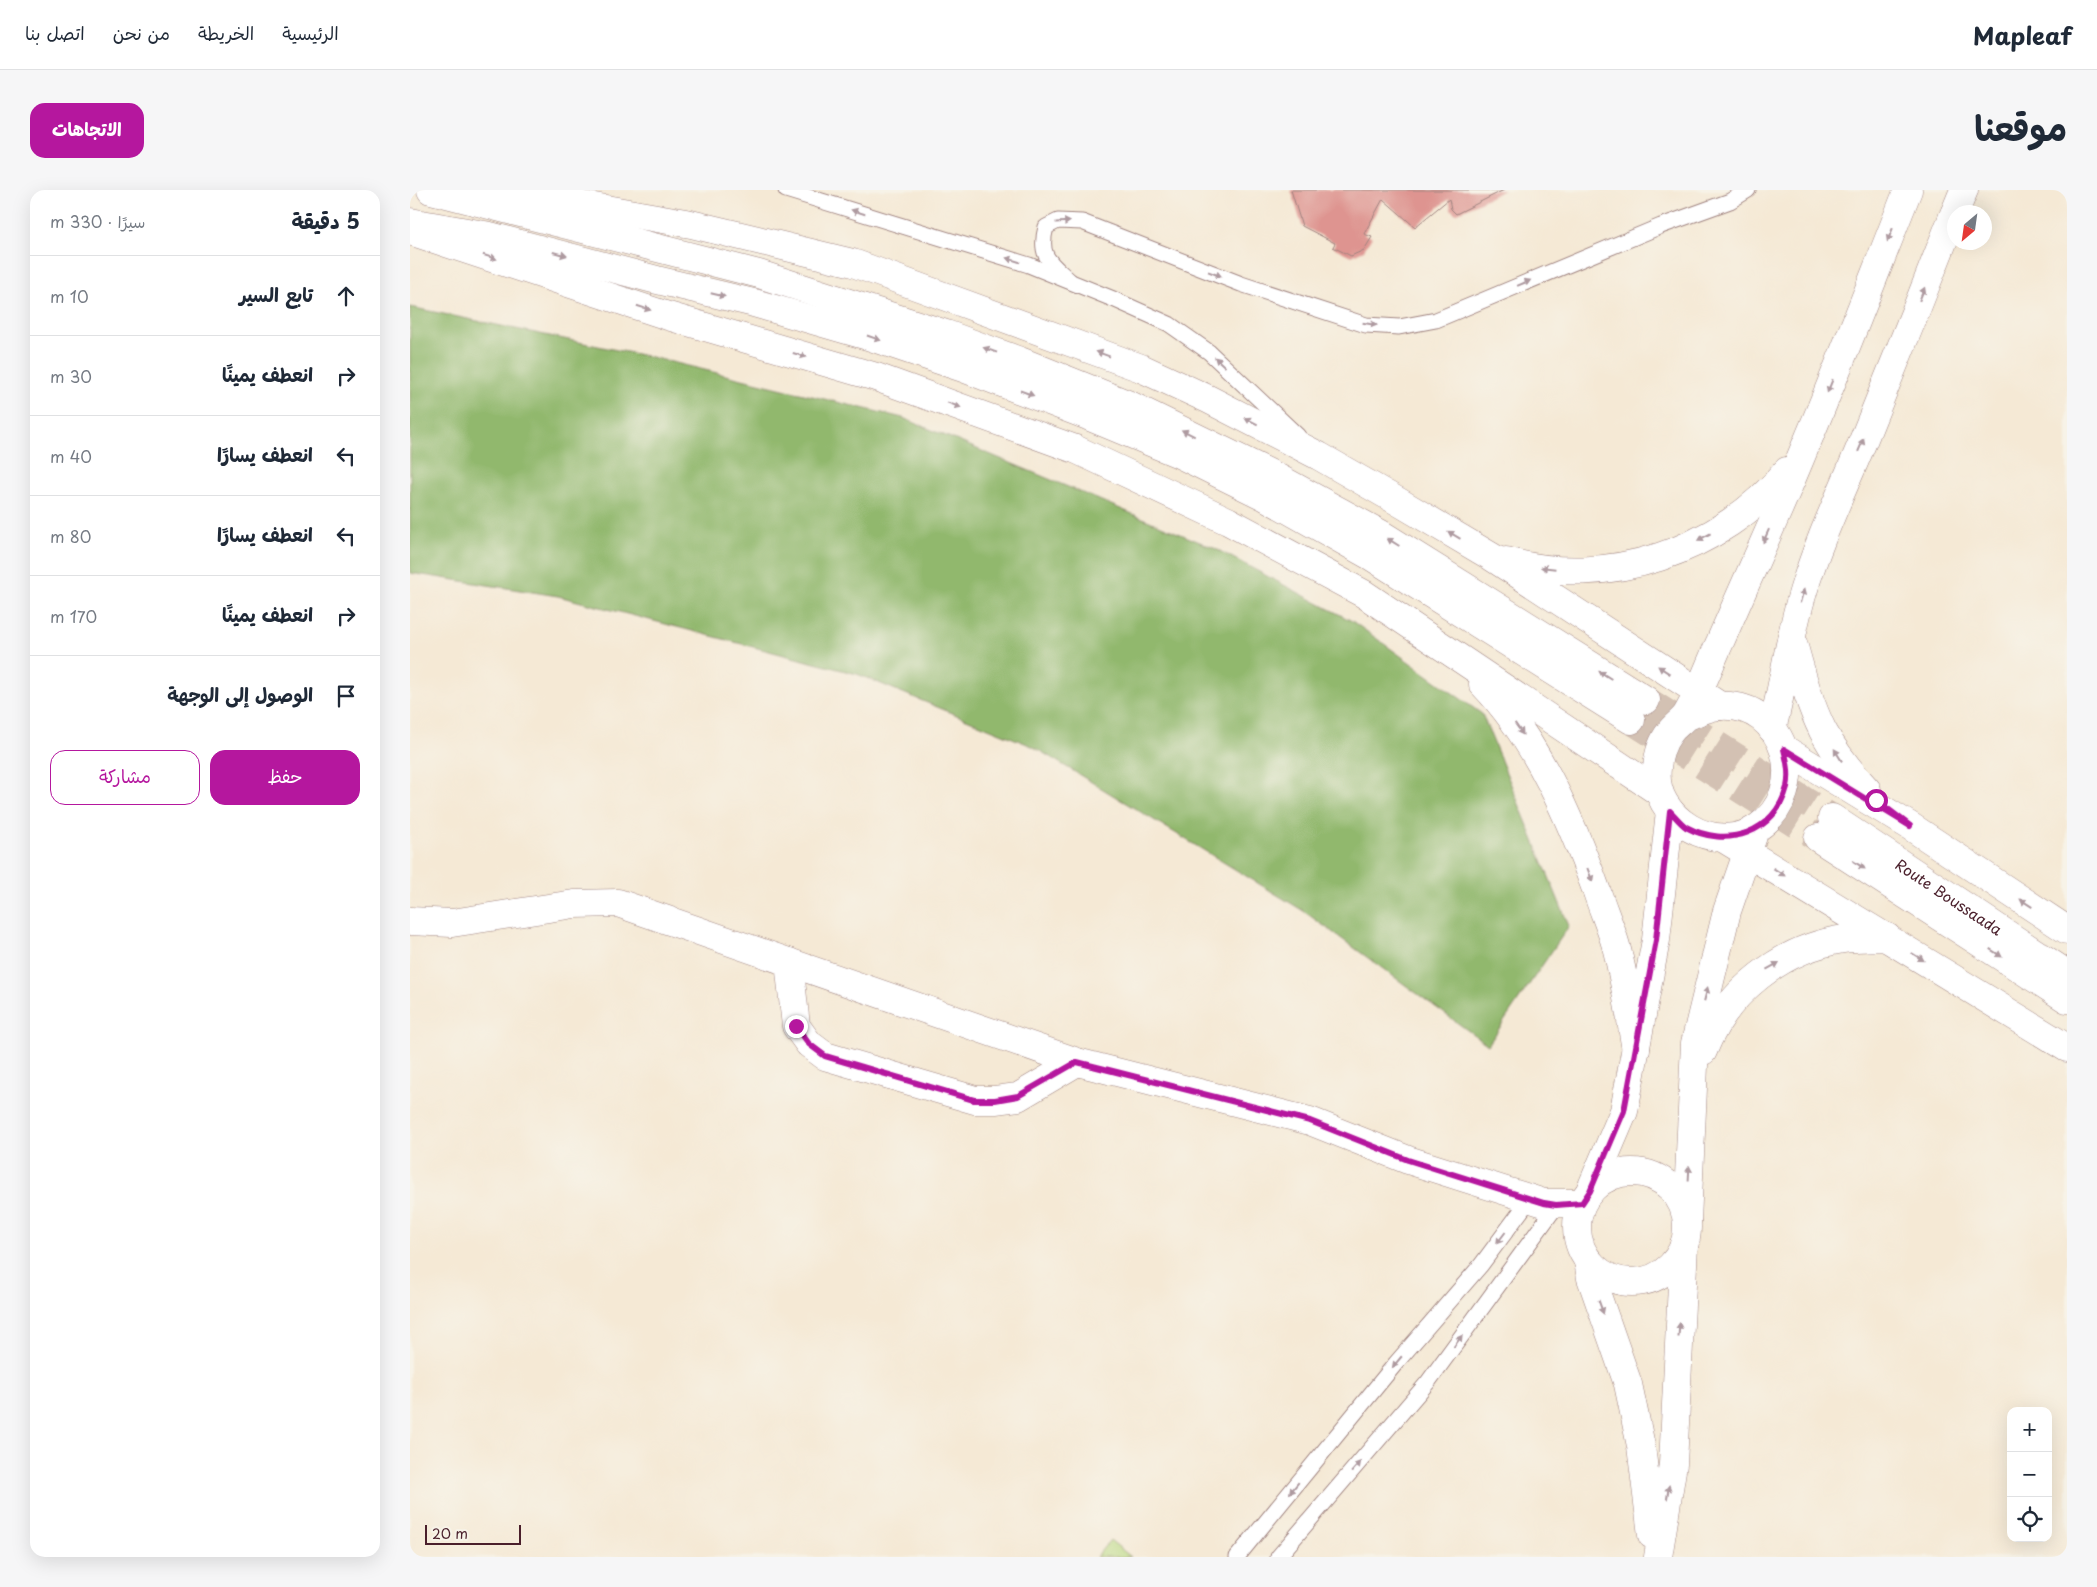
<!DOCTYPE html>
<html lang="ar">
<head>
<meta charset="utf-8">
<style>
  :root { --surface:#fff; --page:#f6f6f7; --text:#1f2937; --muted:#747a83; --line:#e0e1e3; --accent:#b5179e }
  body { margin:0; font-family:"Playpen Sans","Playpen Sans Arabic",sans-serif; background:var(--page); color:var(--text); direction:rtl }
  .controls { position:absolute; right:15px; bottom:15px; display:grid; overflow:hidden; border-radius:10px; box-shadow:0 5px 20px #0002 }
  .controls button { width:45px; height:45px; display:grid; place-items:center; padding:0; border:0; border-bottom:1px solid var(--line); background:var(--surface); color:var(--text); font:25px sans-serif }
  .compass { position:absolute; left:1537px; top:15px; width:45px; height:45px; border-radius:50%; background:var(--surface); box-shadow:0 5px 20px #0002; rotate:209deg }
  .scale { position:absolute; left:15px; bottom:12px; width:96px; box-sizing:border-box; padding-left:5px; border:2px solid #4a1f2b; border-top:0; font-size:14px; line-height:18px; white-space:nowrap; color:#4a1f2b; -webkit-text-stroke:4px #f7f3e8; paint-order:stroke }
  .stop { position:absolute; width:15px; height:15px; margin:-11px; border:4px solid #b5179e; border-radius:50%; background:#fff }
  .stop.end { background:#b5179e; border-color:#fff; box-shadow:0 1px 5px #0008 }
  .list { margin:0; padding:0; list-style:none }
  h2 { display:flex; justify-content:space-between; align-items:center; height:65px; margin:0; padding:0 20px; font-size:21px }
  h2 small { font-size:16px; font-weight:400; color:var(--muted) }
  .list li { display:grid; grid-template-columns:32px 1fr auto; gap:15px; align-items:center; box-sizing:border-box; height:80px; padding:0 20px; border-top:1px solid var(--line) }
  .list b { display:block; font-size:19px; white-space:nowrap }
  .list em { font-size:16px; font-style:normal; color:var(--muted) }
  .actions { display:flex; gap:10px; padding:15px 20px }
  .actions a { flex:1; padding:11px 0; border:1px solid var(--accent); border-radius:15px; text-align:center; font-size:18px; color:var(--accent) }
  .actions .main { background:var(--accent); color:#fff }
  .icon { flex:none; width:28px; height:28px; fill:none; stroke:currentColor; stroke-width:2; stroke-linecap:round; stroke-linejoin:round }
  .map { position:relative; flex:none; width:1657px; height:1367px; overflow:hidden; direction:ltr; border-radius:15px }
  header { display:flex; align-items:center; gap:30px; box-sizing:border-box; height:70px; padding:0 25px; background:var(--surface); border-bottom:1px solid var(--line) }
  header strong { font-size:24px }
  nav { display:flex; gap:28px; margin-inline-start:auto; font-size:18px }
  .intro { display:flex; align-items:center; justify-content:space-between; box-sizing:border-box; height:120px; padding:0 30px }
  h1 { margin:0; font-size:35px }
  .button { padding:12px 22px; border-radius:15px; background:var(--accent); color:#fff; font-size:18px; font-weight:700 }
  main { display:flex; gap:30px; padding:0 30px }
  aside { flex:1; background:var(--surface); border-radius:15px; box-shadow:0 5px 20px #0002 }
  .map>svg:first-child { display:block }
  .green { fill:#b7d77e; stroke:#807b54 }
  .forest { fill:#91b86d; stroke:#6e6c4c }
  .building { fill:#de9490 }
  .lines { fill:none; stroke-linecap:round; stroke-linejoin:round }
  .trunk-tunnel { stroke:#d3c1b3; stroke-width:28; stroke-dasharray:28 14; stroke-linecap:butt }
  .service-casing { stroke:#a08480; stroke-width:17 }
  .minor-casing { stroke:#a08480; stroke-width:29 }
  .primary-casing { stroke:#a08480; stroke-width:29 }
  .trunk-casing { stroke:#a08480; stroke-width:29 }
  .service { stroke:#fff; stroke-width:15 }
  .minor { stroke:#fff; stroke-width:28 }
  .primary { stroke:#fff; stroke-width:28 }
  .trunk { stroke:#fff; stroke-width:28 }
  .oneway { fill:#ae9aa0 }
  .route { stroke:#b5179e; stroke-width:6 }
  .labels { text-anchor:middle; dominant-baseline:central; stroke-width:4; stroke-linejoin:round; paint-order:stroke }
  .street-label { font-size:15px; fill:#4a1f2b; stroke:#f7f3e8 }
</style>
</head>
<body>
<header>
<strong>Mapleaf</strong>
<nav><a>الرئيسية</a><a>الخريطة</a><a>من نحن</a><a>اتصل بنا</a></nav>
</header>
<div class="intro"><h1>موقعنا</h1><a class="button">الاتجاهات</a></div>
<main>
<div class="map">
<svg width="1657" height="1367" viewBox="0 0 1657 1367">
  <rect width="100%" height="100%" fill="#f7f3e8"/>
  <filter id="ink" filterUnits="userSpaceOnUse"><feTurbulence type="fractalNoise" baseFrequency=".02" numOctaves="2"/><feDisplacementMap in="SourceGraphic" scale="10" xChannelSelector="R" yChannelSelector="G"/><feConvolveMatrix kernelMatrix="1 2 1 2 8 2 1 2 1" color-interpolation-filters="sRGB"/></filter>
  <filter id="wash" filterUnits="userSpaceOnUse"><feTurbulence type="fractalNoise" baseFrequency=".0096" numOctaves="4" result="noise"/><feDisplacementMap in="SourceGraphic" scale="20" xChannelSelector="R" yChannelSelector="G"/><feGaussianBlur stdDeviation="1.12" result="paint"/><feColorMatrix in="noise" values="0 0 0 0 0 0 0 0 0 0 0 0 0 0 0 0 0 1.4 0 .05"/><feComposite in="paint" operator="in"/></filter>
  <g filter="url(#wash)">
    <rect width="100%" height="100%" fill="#f5e9d5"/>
    <!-- green -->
    <path class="green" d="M 700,1350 L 721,1367 L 686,1367 Z"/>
    <!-- forest -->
    <path class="forest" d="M 0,117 L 241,167 L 493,228 L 804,358 L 942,431 L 1072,524 L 1159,736 L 1078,855 L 892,720 L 622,556 L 447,484 L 148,406 L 0,383 Z"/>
    <g id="blocks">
      <!-- building -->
      <path class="building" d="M 881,0 L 1094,0 L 1046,24 L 1041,19 L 1039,9 L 1005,37 L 973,9 L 954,44 L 962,47 L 954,60 L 941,66 L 923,57 L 925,53 L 892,36 Z"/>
    </g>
  </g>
  <g filter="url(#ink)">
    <use href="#blocks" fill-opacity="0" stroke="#a08480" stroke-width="1"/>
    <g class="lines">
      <!-- trunk-tunnel -->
      <g class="trunk-tunnel">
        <path d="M 1236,510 L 1422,628"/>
        <path d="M 1221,530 L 1408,648"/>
      </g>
      <defs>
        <g id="service">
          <path d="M 376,0 L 619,75 L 703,109 L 759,134 L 799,162 L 888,246"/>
          <path d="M 660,91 C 640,72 628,67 636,37 L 648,31 L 672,32 L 831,94 L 956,135 L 989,137 L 1026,130 L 1251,36 L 1320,11 L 1338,0"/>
          <path d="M 827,1367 L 986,1173 L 1071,1075 L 1120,1009"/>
          <path d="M 868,1367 L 1018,1192 L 1147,1015"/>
        </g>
        <g id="minor">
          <path d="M 0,731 L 42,733 L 164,714 L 208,713 L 667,872 L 900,931 L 998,970 L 1134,1013 L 1172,1013"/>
          <path d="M 379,772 L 386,836 L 399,854 L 415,866 L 565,910 L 585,910 L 608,907 L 667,872"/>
        </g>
        <g id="primary">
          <path d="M 87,0 L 281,34 L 443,73 L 731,178 L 798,209 L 909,266 L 989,312 L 1082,367 L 1310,516"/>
          <path d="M 1545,22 L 1554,0"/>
          <path d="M 0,41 L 258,126 L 466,187 L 665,259 L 818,331 L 954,404 L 1249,602"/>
          <path d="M 1096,371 C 1197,400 1311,361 1377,281"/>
          <path d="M 1383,453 C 1391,482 1399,513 1413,541 C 1425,563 1440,582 1457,600"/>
          <path d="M 1073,494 C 1127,550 1161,630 1187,702 C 1193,720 1201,738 1206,756 C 1215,790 1220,825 1226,860"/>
          <path d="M 1276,527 C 1287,522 1297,517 1309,516 C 1377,511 1402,601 1347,638 C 1306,666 1241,629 1247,578 C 1248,566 1252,552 1260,542 C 1265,535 1273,531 1277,524 C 1290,502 1299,476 1310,452 C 1338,387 1368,323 1395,257 C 1431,172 1464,86 1498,0"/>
          <path d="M 1362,539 C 1374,493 1379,447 1393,402 C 1409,348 1434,298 1455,246 C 1485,173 1515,98 1544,24"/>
          <path d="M 1374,559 L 1500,636 L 1657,740"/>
          <path d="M 1313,648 L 1657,858"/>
          <path d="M 1293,861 C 1316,802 1372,758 1434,749 C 1448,747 1463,748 1477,747"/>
          <circle cx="1222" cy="1037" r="55"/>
          <path d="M 1180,1001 L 1214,921 L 1246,750 L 1260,621"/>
          <path d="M 1277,1031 L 1285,853 L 1317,721 L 1343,646"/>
          <path d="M 1178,1071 L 1181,1088 L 1218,1194 L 1231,1256 L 1242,1345"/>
          <path d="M 1248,1367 L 1263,1274 L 1274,1055"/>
        </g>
        <g id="trunk">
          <path d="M 21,0 L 349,84 L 536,144 L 610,171 L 722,216 L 861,284 L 971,344 L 1236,510"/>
          <path d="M 0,32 L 80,46 L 247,90 L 344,113 L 458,146 L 553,178 L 678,226 L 767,263 L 856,307 L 959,365 L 1221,530"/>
          <path id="s1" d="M 1422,628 L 1657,784"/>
          <path d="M 1408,648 L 1657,809"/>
        </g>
      </defs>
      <!-- service casing -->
      <use href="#service" class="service-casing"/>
      <!-- minor casing -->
      <use href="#minor" class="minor-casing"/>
      <!-- primary casing -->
      <use href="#primary" class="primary-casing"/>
      <!-- trunk casing -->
      <use href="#trunk" class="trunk-casing"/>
      <!-- service -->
      <use href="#service" class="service"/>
      <!-- minor -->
      <use href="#minor" class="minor"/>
      <!-- primary -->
      <use href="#primary" class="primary"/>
      <!-- trunk -->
      <use href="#trunk" class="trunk"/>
    </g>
    <!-- one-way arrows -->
    <defs><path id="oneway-solid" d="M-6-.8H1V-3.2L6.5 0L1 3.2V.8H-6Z" transform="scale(1.25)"/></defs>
    <g class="oneway">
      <use href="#oneway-solid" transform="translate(448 22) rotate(-163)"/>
      <use href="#oneway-solid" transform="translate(653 32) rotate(-4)"/>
      <use href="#oneway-solid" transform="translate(1480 45) rotate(112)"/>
      <use href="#oneway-solid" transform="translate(150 64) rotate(15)"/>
      <use href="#oneway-solid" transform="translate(80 67) rotate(18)"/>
      <use href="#oneway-solid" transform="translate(603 70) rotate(-163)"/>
      <use href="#oneway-solid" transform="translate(805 84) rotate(21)"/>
      <use href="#oneway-solid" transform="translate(1114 93) rotate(-23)"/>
      <use href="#oneway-solid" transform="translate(1512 104) rotate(-68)"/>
      <use href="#oneway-solid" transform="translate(308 105) rotate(13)"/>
      <use href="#oneway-solid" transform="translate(234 118) rotate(18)"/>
      <use href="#oneway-solid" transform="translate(960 134) rotate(9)"/>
      <use href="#oneway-solid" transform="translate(464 148) rotate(19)"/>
      <use href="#oneway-solid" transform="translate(580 160) rotate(-160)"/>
      <use href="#oneway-solid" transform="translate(693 164) rotate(-160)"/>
      <use href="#oneway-solid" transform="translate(390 165) rotate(16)"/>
      <use href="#oneway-solid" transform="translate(810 172) rotate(-137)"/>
      <use href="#oneway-solid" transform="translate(1420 196) rotate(112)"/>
      <use href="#oneway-solid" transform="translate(617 203) rotate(21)"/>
      <use href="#oneway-solid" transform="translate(544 215) rotate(20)"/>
      <use href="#oneway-solid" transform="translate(841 231) rotate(-153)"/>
      <use href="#oneway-solid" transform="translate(778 243) rotate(-154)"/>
      <use href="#oneway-solid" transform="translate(1451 255) rotate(-67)"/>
      <use href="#oneway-solid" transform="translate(1044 345) rotate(-149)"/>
      <use href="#oneway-solid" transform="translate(1356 346) rotate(114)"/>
      <use href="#oneway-solid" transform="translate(1294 347) rotate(152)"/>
      <use href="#oneway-solid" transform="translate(983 352) rotate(-148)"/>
      <use href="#oneway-solid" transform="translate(1138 378) rotate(-174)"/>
      <use href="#oneway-solid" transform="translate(1392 406) rotate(-74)"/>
      <use href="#oneway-solid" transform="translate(1254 480) rotate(-147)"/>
      <use href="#oneway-solid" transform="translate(1195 485) rotate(-148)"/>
      <use href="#oneway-solid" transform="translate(1109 539) rotate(55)"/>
      <use href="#oneway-solid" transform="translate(1428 565) rotate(-122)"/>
      <use href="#oneway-solid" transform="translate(1449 675) rotate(33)"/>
      <use href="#oneway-solid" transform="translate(1369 682) rotate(33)"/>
      <use href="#oneway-solid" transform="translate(1180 685) rotate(69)"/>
      <use href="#oneway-solid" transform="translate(1616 713) rotate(-147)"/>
      <use href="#oneway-solid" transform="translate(1586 763) rotate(33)"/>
      <use href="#oneway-solid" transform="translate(1508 767) rotate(32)"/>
      <use href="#oneway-solid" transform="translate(1363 776) rotate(-29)"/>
      <use href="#oneway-solid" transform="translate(1296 804) rotate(-76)"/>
      <use href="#oneway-solid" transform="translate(1279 983) rotate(-87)"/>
      <use href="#oneway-solid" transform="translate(1091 1048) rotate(127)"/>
      <use href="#oneway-solid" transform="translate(1191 1117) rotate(70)"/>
      <use href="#oneway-solid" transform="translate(1269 1140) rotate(-86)"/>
      <use href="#oneway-solid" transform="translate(1048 1151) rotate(-54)"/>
      <use href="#oneway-solid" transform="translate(987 1172) rotate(130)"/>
      <use href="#oneway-solid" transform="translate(946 1277) rotate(-49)"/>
      <use href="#oneway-solid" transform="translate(884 1298) rotate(129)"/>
      <use href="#oneway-solid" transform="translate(1258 1302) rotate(-81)"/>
    </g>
  </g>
  <g class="lines" filter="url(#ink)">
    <!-- route -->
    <path class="route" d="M 386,836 L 399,854 L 415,866 L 564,910 L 585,910 L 608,906 L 667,872 L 900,931 L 998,970 L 1134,1013 L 1146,1015 L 1172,1013 L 1180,1001 L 1214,921 L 1246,750 L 1260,621 C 1265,626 1270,633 1276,637 C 1317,659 1365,643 1377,597 C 1380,584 1377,571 1374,559 L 1500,636 L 1466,610"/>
  </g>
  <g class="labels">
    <!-- street labels -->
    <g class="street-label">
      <text stroke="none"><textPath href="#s1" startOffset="141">Route Boussaada</textPath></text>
    </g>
  </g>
</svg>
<div class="controls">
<button>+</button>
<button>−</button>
<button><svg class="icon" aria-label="locate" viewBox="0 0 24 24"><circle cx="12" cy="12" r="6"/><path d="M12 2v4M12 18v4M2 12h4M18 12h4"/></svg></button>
</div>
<svg class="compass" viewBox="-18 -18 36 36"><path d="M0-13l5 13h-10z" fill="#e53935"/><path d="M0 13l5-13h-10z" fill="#747a83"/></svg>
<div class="scale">20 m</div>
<div class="stop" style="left:1466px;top:610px"></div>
<div class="stop end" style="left:386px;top:836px"></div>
</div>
<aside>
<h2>5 دقيقة<small>سيرًا · 330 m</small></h2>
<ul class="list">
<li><svg class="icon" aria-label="ahead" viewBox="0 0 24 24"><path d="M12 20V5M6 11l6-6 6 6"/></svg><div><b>تابع السير</b></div><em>10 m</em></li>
<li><svg class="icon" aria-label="right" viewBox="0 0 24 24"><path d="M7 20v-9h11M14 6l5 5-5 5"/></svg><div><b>انعطف يمينًا</b></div><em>30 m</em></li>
<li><svg class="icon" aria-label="left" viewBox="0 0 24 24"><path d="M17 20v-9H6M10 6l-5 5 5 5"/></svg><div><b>انعطف يسارًا</b></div><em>40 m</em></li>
<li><svg class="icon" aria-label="left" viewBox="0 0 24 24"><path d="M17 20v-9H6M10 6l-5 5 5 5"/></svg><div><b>انعطف يسارًا</b></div><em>80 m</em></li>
<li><svg class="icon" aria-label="right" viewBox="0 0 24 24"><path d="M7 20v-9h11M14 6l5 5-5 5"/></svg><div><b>انعطف يمينًا</b></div><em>170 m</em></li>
<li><svg class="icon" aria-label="arrive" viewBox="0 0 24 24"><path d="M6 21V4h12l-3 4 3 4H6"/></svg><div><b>الوصول إلى الوجهة</b></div></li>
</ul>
<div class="actions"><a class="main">حفظ</a><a>مشاركة</a></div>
</aside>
</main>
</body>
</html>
